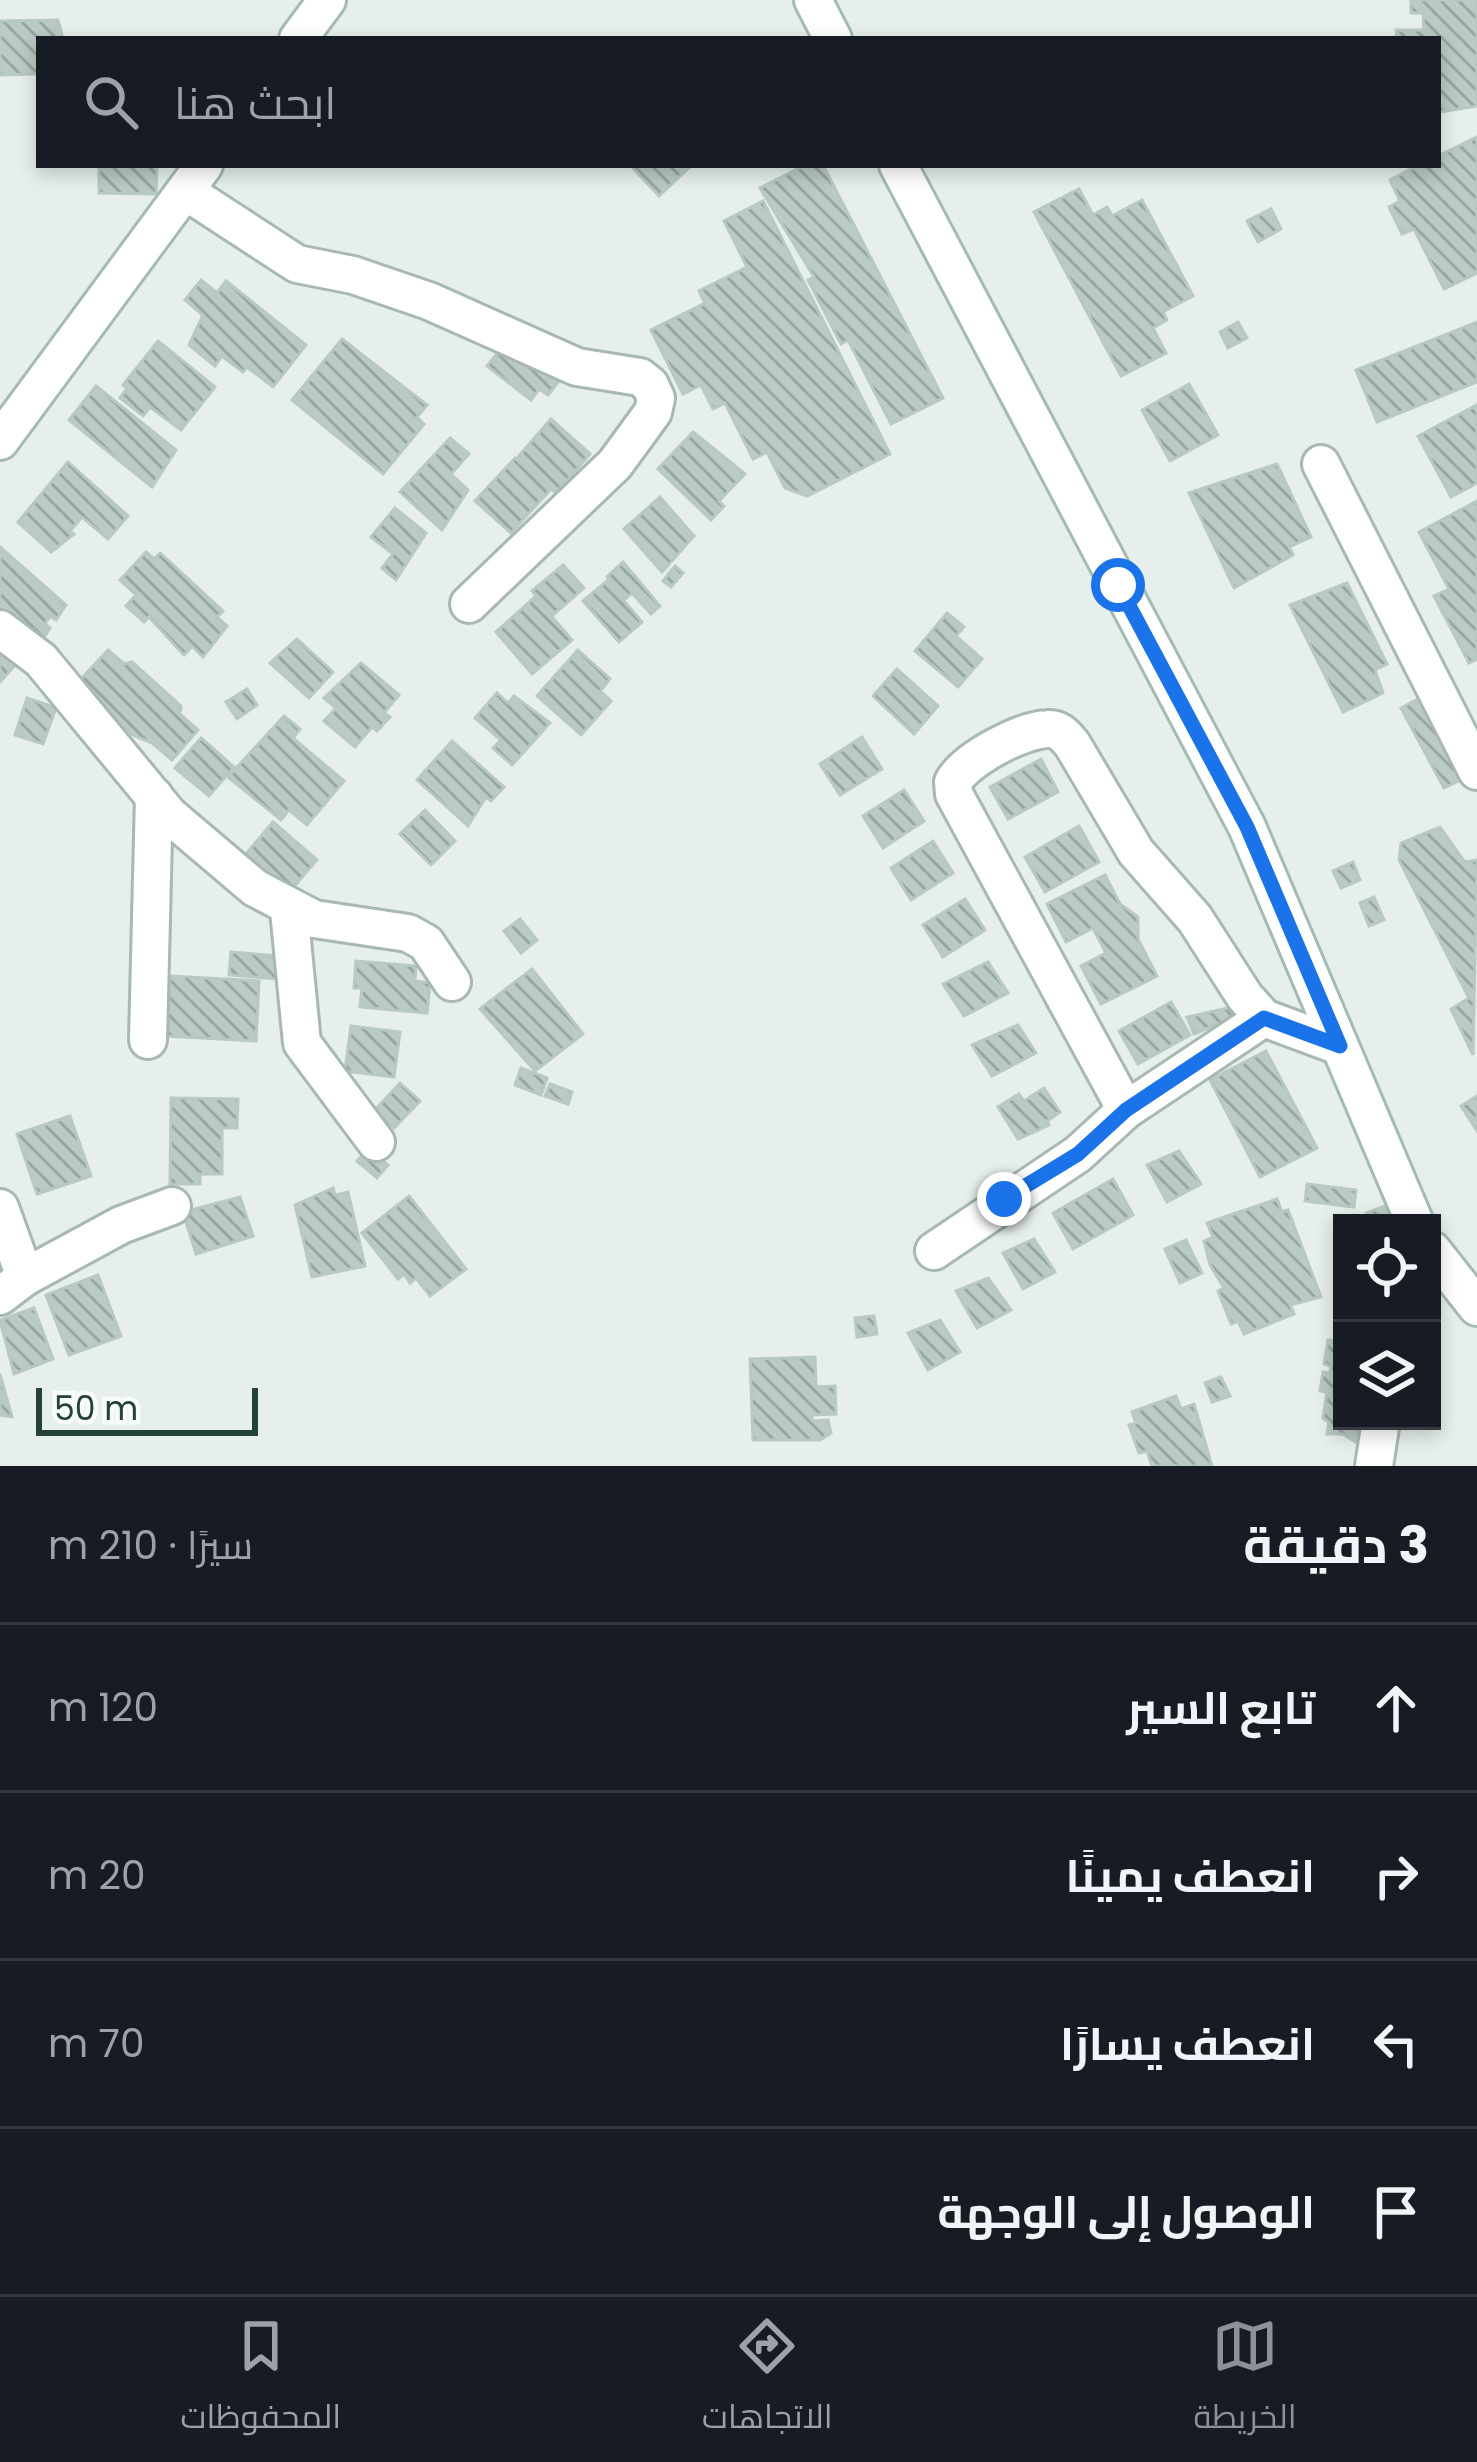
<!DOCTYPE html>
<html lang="ar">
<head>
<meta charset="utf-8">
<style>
  :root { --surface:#171b24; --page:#242831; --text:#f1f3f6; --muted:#9ea1a6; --line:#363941; --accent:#8c9099 }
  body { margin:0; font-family:Poppins,Cairo,sans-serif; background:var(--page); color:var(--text); direction:rtl }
  .controls { position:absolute; right:36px; bottom:36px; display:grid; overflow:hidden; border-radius:0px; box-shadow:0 6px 18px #0003 }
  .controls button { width:108px; height:108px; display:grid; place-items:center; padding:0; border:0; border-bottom:3px solid var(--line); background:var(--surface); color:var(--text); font:60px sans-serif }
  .scale { position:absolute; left:36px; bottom:30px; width:222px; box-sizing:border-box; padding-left:12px; border:6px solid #24423a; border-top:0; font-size:33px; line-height:42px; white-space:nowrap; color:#24423a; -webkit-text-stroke:9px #f7fbf9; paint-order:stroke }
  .stop { position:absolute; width:36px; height:36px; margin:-27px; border:9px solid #1a73e8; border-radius:50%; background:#fff }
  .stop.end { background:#1a73e8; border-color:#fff; box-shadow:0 3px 12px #0008 }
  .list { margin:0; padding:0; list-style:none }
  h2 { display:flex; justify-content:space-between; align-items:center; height:156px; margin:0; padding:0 48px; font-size:51px }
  h2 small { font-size:39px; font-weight:400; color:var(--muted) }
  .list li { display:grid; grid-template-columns:78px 1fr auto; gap:36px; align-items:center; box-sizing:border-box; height:168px; padding:0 48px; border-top:3px solid var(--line) }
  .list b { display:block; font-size:45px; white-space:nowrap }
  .list em { font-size:39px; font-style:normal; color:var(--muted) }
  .icon { flex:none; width:66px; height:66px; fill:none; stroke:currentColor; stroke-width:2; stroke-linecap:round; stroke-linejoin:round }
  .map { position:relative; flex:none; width:1477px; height:1466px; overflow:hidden; direction:ltr }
  .search { position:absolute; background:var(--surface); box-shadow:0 6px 18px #0003; left:36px; right:36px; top:36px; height:132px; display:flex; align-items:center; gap:30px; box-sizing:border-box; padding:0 42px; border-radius:0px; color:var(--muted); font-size:45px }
  .sheet { height:828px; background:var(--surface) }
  nav { display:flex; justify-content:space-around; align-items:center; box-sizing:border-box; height:168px; border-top:3px solid var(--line); background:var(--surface); font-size:33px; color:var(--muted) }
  nav a { display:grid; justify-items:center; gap:6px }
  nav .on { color:var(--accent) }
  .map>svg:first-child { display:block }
  .building { fill:url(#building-back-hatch); stroke:#b8c9c2; stroke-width:3 }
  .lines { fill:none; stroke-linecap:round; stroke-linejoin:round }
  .street-casing { stroke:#a8b8b2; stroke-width:42 }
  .secondary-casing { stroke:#a4bbb3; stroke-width:42 }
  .street { stroke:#fff; stroke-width:36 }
  .secondary { stroke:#fff; stroke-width:36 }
  .route { stroke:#1a73e8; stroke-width:15 }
</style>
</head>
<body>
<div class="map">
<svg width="1477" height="1466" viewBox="0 0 1477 1466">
  <defs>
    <pattern id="building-back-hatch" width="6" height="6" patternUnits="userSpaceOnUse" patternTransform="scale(3)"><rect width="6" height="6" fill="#bbcac4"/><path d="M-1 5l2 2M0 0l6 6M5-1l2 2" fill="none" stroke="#98a6a0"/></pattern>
  </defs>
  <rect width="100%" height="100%" fill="#e6efeb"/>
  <!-- building -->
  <g class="building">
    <path d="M 1411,0 L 1477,0 L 1477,106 L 1440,112 L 1438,39 L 1397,39 L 1396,30 L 1424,30 L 1423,13 L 1411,13 Z"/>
    <path d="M 58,20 L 63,39 L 39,39 L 39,74 L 0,75 L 0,21 Z"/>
    <path d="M 1477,137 L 1477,273 L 1444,289 L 1414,229 L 1402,234 L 1389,207 L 1400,201 L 1390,180 L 1419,165 L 1438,165 L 1438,156 Z"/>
    <path d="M 99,165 L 157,165 L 156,194 L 99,193 Z"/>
    <path d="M 630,165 L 692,165 L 659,196 Z"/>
    <path d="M 805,165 L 823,165 L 943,398 L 891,424 L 848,340 L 841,344 L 808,280 L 814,277 L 760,188 Z"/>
    <path d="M 1079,189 L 1093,215 L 1107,207 L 1112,216 L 1142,200 L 1193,296 L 1163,312 L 1167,320 L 1153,328 L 1166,353 L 1121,376 L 1034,212 Z"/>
    <path d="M 763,201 L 890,454 L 807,496 L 785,488 L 767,452 L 753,459 L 725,403 L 713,409 L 701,385 L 683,394 L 651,330 L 705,303 L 699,291 L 747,267 L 724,221 Z"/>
    <path d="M 1271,209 L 1281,229 L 1258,242 L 1247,221 Z"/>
    <path d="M 201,280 L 217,293 L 226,281 L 306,345 L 273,387 L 247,367 L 243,372 L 222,356 L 215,366 L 189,345 L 203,315 L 185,300 Z"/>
    <path d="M 1238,322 L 1247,338 L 1228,348 L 1220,332 Z"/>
    <path d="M 1477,322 L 1477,382 L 1377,422 L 1356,370 Z"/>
    <path d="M 342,339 L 427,405 L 417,417 L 424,424 L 383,474 L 292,400 Z"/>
    <path d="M 508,340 L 559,381 L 548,395 L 539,389 L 531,400 L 487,366 Z"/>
    <path d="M 158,341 L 215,387 L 181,430 L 150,407 L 143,416 L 120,398 L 127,388 L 123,385 Z"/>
    <path d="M 1189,384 L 1218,435 L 1170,461 L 1142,410 Z"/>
    <path d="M 96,386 L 176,450 L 152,487 L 69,420 Z"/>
    <path d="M 1477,405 L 1477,483 L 1451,497 L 1418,436 Z"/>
    <path d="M 551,419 L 590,454 L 556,493 L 517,458 Z"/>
    <path d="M 693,432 L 745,474 L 719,501 L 724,506 L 711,520 L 658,469 Z"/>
    <path d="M 450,438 L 469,454 L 451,474 L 468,490 L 442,530 L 400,492 Z"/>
    <path d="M 515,458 L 550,490 L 511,533 L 475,501 Z"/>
    <path d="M 68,462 L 128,516 L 108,539 L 82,517 L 70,531 L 74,534 L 51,552 L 18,522 Z"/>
    <path d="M 1277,464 L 1311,537 L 1289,547 L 1293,555 L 1234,588 L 1189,493 Z"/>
    <path d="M 660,497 L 694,536 L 662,572 L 624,529 Z"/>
    <path d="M 1477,501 L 1477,659 L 1469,663 L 1434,596 L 1449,589 L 1419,532 Z"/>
    <path d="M 395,508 L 426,533 L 396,580 L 382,568 L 393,554 L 371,537 Z"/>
    <path d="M 0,547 L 66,605 L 56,620 L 50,616 L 45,624 L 50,628 L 42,640 L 0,621 Z"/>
    <path d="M 146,552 L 154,559 L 160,553 L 223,611 L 217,617 L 227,626 L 203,657 L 192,646 L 184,655 L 149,617 L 144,622 L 126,606 L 136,595 L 120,580 Z"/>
    <path d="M 623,562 L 660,606 L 651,614 L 632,593 L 625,599 L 607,577 Z"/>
    <path d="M 563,565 L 584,588 L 553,615 L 532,591 Z"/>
    <path d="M 675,566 L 683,573 L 671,587 L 663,581 Z"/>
    <path d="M 607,581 L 642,622 L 619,642 L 583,601 Z"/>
    <path d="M 1347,583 L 1387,664 L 1375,670 L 1383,693 L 1343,712 L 1290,605 Z"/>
    <path d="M 535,597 L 572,640 L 532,674 L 496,632 Z"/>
    <path d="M 947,613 L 964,627 L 956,636 L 982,659 L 958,687 L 915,651 Z"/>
    <path d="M 297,639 L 333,672 L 309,698 L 270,663 Z"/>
    <path d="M 0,645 L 19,661 L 0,682 Z"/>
    <path d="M 108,650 L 124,664 L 132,662 L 181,706 L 180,714 L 198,730 L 172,760 L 152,743 L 131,734 L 81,679 Z"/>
    <path d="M 578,650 L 610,679 L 600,691 L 611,701 L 581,735 L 537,696 Z"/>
    <path d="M 361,663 L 399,695 L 384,713 L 390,717 L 377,731 L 372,727 L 355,747 L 324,721 L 336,708 L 324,698 Z"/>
    <path d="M 897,669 L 938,706 L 914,734 L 873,696 Z"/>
    <path d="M 247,689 L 257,705 L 237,719 L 226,702 Z"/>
    <path d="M 497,693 L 508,703 L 514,696 L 550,723 L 512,765 L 493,748 L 501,740 L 475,718 Z"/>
    <path d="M 27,698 L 56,708 L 43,744 L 15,735 Z"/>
    <path d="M 1420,698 L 1464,778 L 1444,788 L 1401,708 Z"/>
    <path d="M 284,716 L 300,729 L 293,738 L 344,781 L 307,825 L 289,810 L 281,820 L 228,777 Z"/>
    <path d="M 862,737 L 882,769 L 840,795 L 820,764 Z"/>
    <path d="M 201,738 L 234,767 L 209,796 L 175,768 Z"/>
    <path d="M 452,741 L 504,787 L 491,801 L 486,797 L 468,826 L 417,780 Z"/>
    <path d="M 1041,759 L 1058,792 L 1008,819 L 990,787 Z"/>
    <path d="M 904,790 L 924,821 L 883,848 L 863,816 Z"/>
    <path d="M 425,810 L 455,841 L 431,865 L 400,834 Z"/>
    <path d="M 273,822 L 317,860 L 285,897 L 241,860 Z"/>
    <path d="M 1079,826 L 1099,862 L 1045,892 L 1025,857 Z"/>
    <path d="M 1440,827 L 1465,862 L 1477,860 L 1473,1055 L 1451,1009 L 1469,998 L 1399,860 L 1401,843 Z"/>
    <path d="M 933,841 L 953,873 L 911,900 L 891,868 Z"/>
    <path d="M 1353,862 L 1360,880 L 1341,888 L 1333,871 Z"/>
    <path d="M 1105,875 L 1120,904 L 1138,917 L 1138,939 L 1157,976 L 1101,1004 L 1081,966 L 1106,953 L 1093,928 L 1066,942 L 1047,904 Z"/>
    <path d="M 1374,897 L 1384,920 L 1369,926 L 1360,903 Z"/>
    <path d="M 965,899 L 985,930 L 943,957 L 923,925 Z"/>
    <path d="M 520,919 L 537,940 L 521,953 L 504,931 Z"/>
    <path d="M 231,952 L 290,957 L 288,980 L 229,975 Z"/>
    <path d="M 356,961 L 416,966 L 415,981 L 430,983 L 427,1013 L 360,1007 L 362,988 L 354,988 Z"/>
    <path d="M 988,962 L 1008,993 L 964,1016 L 943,984 Z"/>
    <path d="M 532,969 L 583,1034 L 535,1071 L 480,1009 Z"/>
    <path d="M 170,976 L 259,981 L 256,1041 L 167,1036 Z"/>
    <path d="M 1171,1002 L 1190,1035 L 1138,1064 L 1119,1031 Z"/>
    <path d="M 1237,1006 L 1240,1015 L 1194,1034 L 1187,1017 Z"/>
    <path d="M 1018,1025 L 1036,1053 L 992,1076 L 972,1045 Z"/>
    <path d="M 351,1026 L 400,1032 L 394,1077 L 345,1071 Z"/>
    <path d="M 1266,1051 L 1317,1148 L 1260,1177 L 1210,1080 Z"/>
    <path d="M 521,1068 L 547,1078 L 541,1095 L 515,1085 Z"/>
    <path d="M 400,1083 L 420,1101 L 394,1128 L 375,1110 Z"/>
    <path d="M 550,1084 L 572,1092 L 568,1104 L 545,1096 Z"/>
    <path d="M 1044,1088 L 1060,1112 L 1047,1121 L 1049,1125 L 1018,1139 L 998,1107 L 1019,1094 L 1024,1101 Z"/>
    <path d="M 1477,1096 L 1477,1131 L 1461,1106 Z"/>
    <path d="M 171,1098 L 238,1099 L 237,1128 L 222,1128 L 222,1174 L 200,1174 L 200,1184 L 170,1184 Z"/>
    <path d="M 70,1116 L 91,1176 L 37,1194 L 17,1134 Z"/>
    <path d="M 368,1149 L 388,1165 L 377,1178 L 357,1161 Z"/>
    <path d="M 1179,1151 L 1201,1184 L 1167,1202 L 1147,1165 Z"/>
    <path d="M 1113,1179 L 1133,1215 L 1073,1249 L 1053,1213 Z"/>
    <path d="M 1307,1184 L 1356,1190 L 1354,1207 L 1305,1201 Z"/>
    <path d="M 333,1188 L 335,1195 L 348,1192 L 365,1266 L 312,1277 L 295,1205 Z"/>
    <path d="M 409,1196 L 466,1269 L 430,1296 L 416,1278 L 410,1283 L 404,1274 L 398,1279 L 362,1233 Z"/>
    <path d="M 240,1197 L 253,1236 L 196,1254 L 183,1212 Z"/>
    <path d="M 1277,1199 L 1282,1212 L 1288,1210 L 1321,1297 L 1290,1305 L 1294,1314 L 1244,1334 L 1238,1321 L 1231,1324 L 1218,1291 L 1224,1288 L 1210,1265 L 1204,1241 L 1213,1237 L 1207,1223 Z"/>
    <path d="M 1393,1203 L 1401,1223 L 1371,1223 L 1366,1213 Z"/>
    <path d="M 1034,1239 L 1055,1272 L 1023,1289 L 1003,1253 Z"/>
    <path d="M 1186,1240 L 1202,1273 L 1180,1283 L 1165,1249 Z"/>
    <path d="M 98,1275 L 121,1336 L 69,1355 L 46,1295 Z"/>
    <path d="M 988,1278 L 1011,1310 L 977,1328 L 956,1291 Z"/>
    <path d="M 34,1308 L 53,1359 L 14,1374 L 0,1320 Z"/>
    <path d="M 874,1316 L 877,1334 L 857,1337 L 855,1318 Z"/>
    <path d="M 940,1320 L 960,1352 L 928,1370 L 908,1333 Z"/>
    <path d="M 1337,1327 L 1342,1328 L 1342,1421 L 1373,1421 L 1355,1442 L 1343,1434 L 1327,1434 L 1329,1422 L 1323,1418 L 1327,1392 L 1320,1391 L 1323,1372 L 1330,1373 L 1331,1366 L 1324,1364 L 1328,1340 L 1335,1341 Z"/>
    <path d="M 815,1357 L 816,1387 L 835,1386 L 836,1414 L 812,1415 L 812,1421 L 828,1420 L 831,1433 L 820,1440 L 753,1440 L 750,1359 Z"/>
    <path d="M 0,1374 L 12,1417 L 0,1415 Z"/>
    <path d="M 1221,1377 L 1230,1396 L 1212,1402 L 1205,1383 Z"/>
    <path d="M 1176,1396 L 1181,1409 L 1194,1404 L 1212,1466 L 1152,1466 L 1147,1451 L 1139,1453 L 1129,1425 L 1136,1423 L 1132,1412 Z"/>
  </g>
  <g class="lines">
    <defs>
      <g id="street">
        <path d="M 185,191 L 297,264 L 353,275 L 429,301 L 577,367 L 640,377 L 650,385 L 656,398 L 653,412 L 615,464 L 469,604"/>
        <path d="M 1321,464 L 1477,771"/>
        <path d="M 0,629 L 41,660 L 169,815 L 255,888 L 314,919 L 408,933 L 426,943 L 452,982"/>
        <path d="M 289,910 L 302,1043 L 376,1142"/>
        <path d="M 148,1040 L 154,796"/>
        <path d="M 1126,1110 L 954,794 L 953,782 C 966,759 1021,730 1048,729 C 1059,728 1065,736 1072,744 L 1136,852 L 1195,919 L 1245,997 L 1264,1018 L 1339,1046"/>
        <path d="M 0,1208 L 25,1277 L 0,1296"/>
        <path d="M 934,1251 L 1078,1154 L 1126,1110 L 1264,1018"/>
        <path d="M 25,1277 L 121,1225 L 172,1206"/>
        <path d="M 1374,1466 L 1381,1421"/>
      </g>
      <g id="secondary">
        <path d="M 813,0 L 833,39"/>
        <path d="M 298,39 L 327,0"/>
        <path d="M 898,165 L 1247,827 L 1415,1223"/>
        <path d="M 0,441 L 204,165"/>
        <path d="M 1432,1250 L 1477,1307"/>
      </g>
    </defs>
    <!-- street casing -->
    <use href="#street" class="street-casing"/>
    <!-- secondary casing -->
    <use href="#secondary" class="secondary-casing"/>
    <!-- street -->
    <use href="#street" class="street"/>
    <!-- secondary -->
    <use href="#secondary" class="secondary"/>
  </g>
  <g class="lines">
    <!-- route -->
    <path class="route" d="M 1004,1199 L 1078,1154 L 1126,1110 L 1264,1018 L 1340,1046 L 1247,827 L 1118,585"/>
  </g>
</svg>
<div class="controls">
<button><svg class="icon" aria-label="locate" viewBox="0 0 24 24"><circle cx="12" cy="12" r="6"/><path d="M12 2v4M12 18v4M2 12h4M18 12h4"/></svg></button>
<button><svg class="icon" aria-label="layers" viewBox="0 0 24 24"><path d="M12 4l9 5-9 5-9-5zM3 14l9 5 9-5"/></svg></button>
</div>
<div class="scale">50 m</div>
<div class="stop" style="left:1118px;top:585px"></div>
<div class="stop end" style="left:1004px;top:1199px"></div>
<div class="search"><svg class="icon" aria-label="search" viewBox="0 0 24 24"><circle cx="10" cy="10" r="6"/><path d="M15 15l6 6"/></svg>ابحث هنا</div>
</div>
<section class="sheet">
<h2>3 دقيقة<small>سيرًا · 210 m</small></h2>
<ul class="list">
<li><svg class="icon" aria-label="ahead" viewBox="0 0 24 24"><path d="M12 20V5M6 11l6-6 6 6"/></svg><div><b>تابع السير</b></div><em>120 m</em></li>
<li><svg class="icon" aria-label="right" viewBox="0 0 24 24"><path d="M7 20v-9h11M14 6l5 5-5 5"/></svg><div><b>انعطف يمينًا</b></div><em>20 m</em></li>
<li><svg class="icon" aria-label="left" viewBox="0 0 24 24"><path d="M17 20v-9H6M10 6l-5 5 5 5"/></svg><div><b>انعطف يسارًا</b></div><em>70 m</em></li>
<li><svg class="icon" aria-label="arrive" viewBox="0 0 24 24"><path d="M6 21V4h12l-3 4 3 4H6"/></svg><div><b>الوصول إلى الوجهة</b></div></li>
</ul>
</section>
<nav>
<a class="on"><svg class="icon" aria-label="map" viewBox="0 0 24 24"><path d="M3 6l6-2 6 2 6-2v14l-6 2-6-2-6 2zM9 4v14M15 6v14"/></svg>الخريطة</a>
<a><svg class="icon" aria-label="directions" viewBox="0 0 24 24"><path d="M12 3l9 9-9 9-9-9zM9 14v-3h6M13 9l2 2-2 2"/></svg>الاتجاهات</a>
<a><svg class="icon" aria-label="saved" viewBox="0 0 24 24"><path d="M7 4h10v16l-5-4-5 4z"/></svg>المحفوظات</a>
</nav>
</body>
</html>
